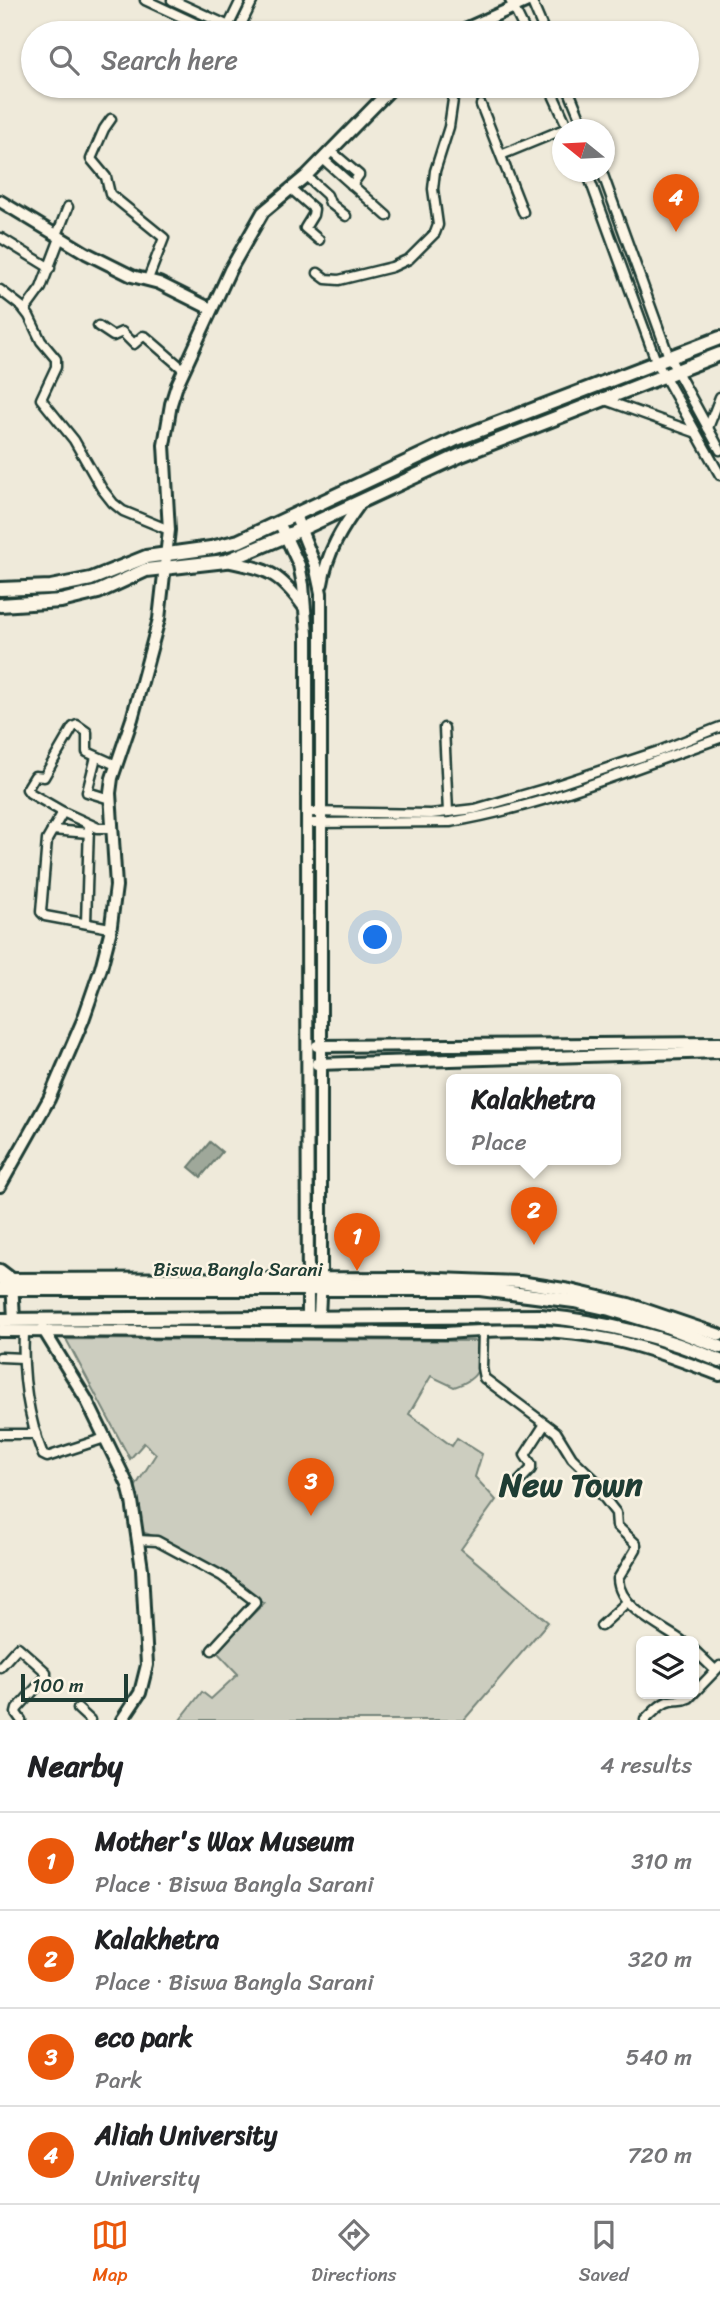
<!DOCTYPE html>
<html lang="en">
<head>
<meta charset="utf-8">
<style>
  :root { --surface:#fff; --page:#f2f2f2; --text:#202124; --muted:#757577; --line:#e0e0e0; --accent:#ea580c }
  body { margin:0; font-family:Sriracha,sans-serif; background:var(--page); color:var(--text) }
  .controls { position:absolute; right:21px; bottom:21px; display:grid; overflow:hidden; border-radius:10px; box-shadow:0 2px 5px #0004 }
  .controls button { width:63px; height:63px; display:grid; place-items:center; padding:0; border:0; border-bottom:2px solid var(--line); background:var(--surface); color:var(--text); font:35px sans-serif }
  .compass { position:absolute; left:552px; top:119px; width:63px; height:63px; border-radius:50%; background:var(--surface); box-shadow:0 2px 5px #0004; rotate:288deg }
  .scale { position:absolute; left:21px; bottom:18px; width:107px; box-sizing:border-box; padding-left:7px; border:4px solid #1f3d34; border-top:0; font-size:19px; line-height:24px; white-space:nowrap; color:#1f3d34; -webkit-text-stroke:5px #fcf5e5; paint-order:stroke }
  .you { position:absolute; left:376px; top:938px; width:24px; height:24px; margin:-18px; border:5px solid #fff; border-radius:50%; background:#1a73e8; box-shadow:0 0 0 10px #1a73e833 }
  .badge { display:grid; place-items:center; width:46px; height:46px; border-radius:50%; background:var(--accent); color:#fff; font-size:23px; font-weight:700 }
  .pin { position:absolute; translate:-50% -58px; filter:drop-shadow(0 2px 4px #0008) }
  .pin::after { content:''; position:absolute; top:37px; width:24px; height:21px; background:inherit; clip-path:polygon(0 0,100% 0,50% 100%) }
  .popup { position:absolute; left:446px; top:1074px; width:175px; height:91px; box-sizing:border-box; display:grid; place-content:center; border-radius:10px; background:var(--surface); filter:drop-shadow(0 2px 5px #0005); font-size:23px; white-space:nowrap; color:var(--muted) }
  .popup b { font-size:26px; color:var(--text) }
  .popup::after { content:''; position:absolute; left:50%; top:100%; margin-left:-14px; border:14px solid transparent; border-top-color:var(--surface) }
  .list { margin:0; padding:0; list-style:none }
  h2 { display:flex; justify-content:space-between; align-items:center; height:91px; margin:0; padding:0 28px; font-size:30px }
  h2 small { font-size:23px; font-weight:400; color:var(--muted) }
  .list li { display:grid; grid-template-columns:46px 1fr auto; gap:21px; align-items:center; box-sizing:border-box; height:98px; padding:0 28px; border-top:2px solid var(--line) }
  .list b { display:block; font-size:26px; white-space:nowrap }
  .list p { margin:0; font-size:23px; white-space:nowrap; color:var(--muted) }
  .list em { font-size:23px; font-style:normal; color:var(--muted) }
  .icon { flex:none; width:38px; height:38px; fill:none; stroke:currentColor; stroke-width:2; stroke-linecap:round; stroke-linejoin:round }
  .map { position:relative; flex:none; width:720px; height:1720px; overflow:hidden }
  .search { position:absolute; background:var(--surface); box-shadow:0 2px 5px #0004; left:21px; right:21px; top:21px; height:77px; display:flex; align-items:center; gap:18px; box-sizing:border-box; padding:0 24px; border-radius:38px; color:var(--muted); font-size:26px }
  .sheet { height:483px; background:var(--surface) }
  nav { display:flex; justify-content:space-around; align-items:center; box-sizing:border-box; height:98px; border-top:2px solid var(--line); background:var(--surface); font-size:19px; color:var(--muted) }
  nav a { display:grid; justify-items:center; gap:4px }
  nav .on { color:var(--accent) }
  .map>svg:first-child { display:block }
  .green { fill:#cccdbf; stroke:#76857a; stroke-width:2 }
  .water { fill:#9fa89a; stroke:#6c7d71; stroke-width:2 }
  .lines { fill:none; stroke-linecap:round; stroke-linejoin:round }
  .street-casing { stroke:#1f3d34; stroke-width:13 }
  .secondary-casing { stroke:#1f3d34; stroke-width:16 }
  .primary-casing { stroke:#1f3d34; stroke-width:18 }
  .street { stroke:#fcf5e5; stroke-width:8 }
  .secondary { stroke:#fcf5e5; stroke-width:10 }
  .primary { stroke:#fcf5e5; stroke-width:12 }
  .labels { text-anchor:middle; dominant-baseline:central; stroke-width:5; stroke-linejoin:round; paint-order:stroke }
  .street-label { font-size:19px; fill:#1f3d34; stroke:#fcf5e5 }
  .town-label { font-size:33px; font-weight:bold; fill:#1f3d34; stroke:#fcf5e5 }
</style>
</head>
<body>
<div class="map">
<svg width="720" height="1720" viewBox="0 0 720 1720">
  <rect width="100%" height="100%" fill="#efeada"/>
  <filter id="ink" filterUnits="userSpaceOnUse"><feTurbulence type="fractalNoise" baseFrequency=".0143" numOctaves="2"/><feDisplacementMap in="SourceGraphic" scale="14" xChannelSelector="R" yChannelSelector="G"/><feConvolveMatrix kernelMatrix="1 2 1 2 8 2 1 2 1" color-interpolation-filters="sRGB"/></filter>
  <g filter="url(#ink)">
    <!-- green -->
    <path class="green" d="M 66,1339 L 480,1341 C 481,1366 482,1378 454,1387 L 431,1376 L 409,1414 L 452,1446 L 457,1438 L 482,1454 L 475,1477 L 496,1500 L 461,1549 L 548,1622 L 464,1720 L 180,1720 L 202,1692 L 211,1699 L 238,1674 L 216,1651 L 264,1603 C 237,1582 210,1568 181,1551 C 168,1544 157,1536 142,1532 L 132,1492 L 156,1454 L 144,1443 L 130,1459 Z"/>
    <!-- water -->
    <path class="water" d="M 210,1142 L 222,1152 L 201,1177 L 189,1167 Z"/>
    <g class="lines">
      <defs>
        <g id="street">
          <path d="M 145,0 L 216,33"/>
          <path d="M 172,0 L 244,33"/>
          <path d="M 510,0 L 526,33"/>
          <path d="M 531,0 L 545,33"/>
          <path d="M 225,33 L 241,0"/>
          <path d="M 237,33 L 253,0"/>
          <path d="M 549,86 L 569,130"/>
          <path d="M 567,86 L 585,130"/>
          <path d="M 481,105 L 523,212"/>
          <path d="M 111,119 L 104,129 L 91,159 L 106,177 L 110,194 L 164,238 L 148,279"/>
          <path d="M 331,151 L 359,175 L 352,185"/>
          <path d="M 501,155 L 562,130"/>
          <path d="M 323,159 L 387,216"/>
          <path d="M 587,172 L 656,361 L 720,475"/>
          <path d="M 602,172 L 669,357 L 720,450"/>
          <path d="M 306,176 L 327,195 L 330,203 L 346,216"/>
          <path d="M 290,188 L 314,209 L 313,215 L 305,228 L 319,240"/>
          <path d="M 57,235 L 68,207"/>
          <path d="M 1,238 L 50,268"/>
          <path d="M 318,273 L 326,279 L 339,280 L 392,267 L 409,259 L 435,233 L 438,225 L 433,189 L 435,171 L 449,127 L 455,86"/>
          <path d="M 0,290 L 22,307 L 29,316 L 41,341 L 56,359 L 56,367 L 41,399 L 74,440 L 102,489 L 113,503 L 123,511 L 169,530"/>
          <path d="M 25,310 L 41,288 L 60,238"/>
          <path d="M 98,326 L 113,336 L 122,332 L 134,344 L 143,336 L 146,337 L 183,369"/>
          <path d="M 605,400 L 694,432"/>
          <path d="M 708,428 L 720,397"/>
          <path d="M 444,728 L 448,812"/>
          <path d="M 96,757 L 87,792 L 110,799"/>
          <path d="M 63,812 L 30,793 L 27,789 L 35,776 L 44,777 L 73,727 L 77,725 L 87,732 L 87,752 L 116,765"/>
          <path d="M 308,812 L 431,814 L 475,809 L 551,787 L 659,751 L 720,727"/>
          <path d="M 308,823 L 450,822 C 542,807 632,769 720,738"/>
          <path d="M 52,830 L 89,833"/>
          <path d="M 86,923 L 89,825"/>
          <path d="M 110,928 L 45,916 L 41,912 L 47,840 L 63,812 L 98,828 L 112,828"/>
          <path d="M 483,1330 L 482,1368 L 484,1378 L 556,1432 L 572,1458 L 599,1484 L 602,1495 L 616,1513 L 617,1526 L 636,1544 L 636,1549 L 618,1579 C 619,1608 661,1626 682,1641"/>
          <path d="M 24,1332 C 22,1373 28,1417 43,1455 L 47,1457 L 105,1438"/>
          <path d="M 0,1357 L 23,1358"/>
          <path d="M 0,1434 L 36,1434"/>
          <path d="M 513,1488 L 531,1469 L 531,1464 L 525,1455 L 545,1424"/>
          <path d="M 138,1540 L 157,1541 L 222,1576 L 255,1601 L 255,1603 L 212,1650"/>
          <path d="M 601,1626 L 627,1602"/>
          <path d="M 694,1650 L 715,1670"/>
          <path d="M 0,1667 L 18,1647 L 46,1672 L 46,1677 L 17,1709 L 16,1713 L 21,1720"/>
          <path d="M 78,1709 L 90,1720"/>
          <path d="M 645,1720 C 652,1714 661,1702 671,1701 C 679,1699 681,1702 689,1698 L 720,1666"/>
        </g>
        <g id="secondary">
          <path d="M 456,33 L 530,0"/>
          <path d="M 0,201 L 86,253 L 132,276 L 159,283 L 211,309"/>
          <path d="M 295,515 L 315,565 L 321,593 L 321,1278 L 319,1316"/>
          <path d="M 279,522 L 299,565 L 303,585 L 307,634 C 308,862 306,1089 308,1317"/>
          <path d="M 226,561 C 268,570 278,571 304,607"/>
          <path d="M 322,584 C 327,552 342,528 361,502"/>
          <path d="M 317,1046 L 720,1043"/>
          <path d="M 317,1064 L 720,1052"/>
          <path d="M 0,1186 L 49,1099 L 83,1020 L 101,968 L 110,933 L 116,886 L 110,793 L 112,778 L 132,719 L 159,619 L 169,530 L 164,445 L 171,404 L 177,385 L 230,270 L 263,212 L 306,176 L 394,86"/>
          <path d="M 0,1270 L 12,1279 L 14,1320"/>
          <path d="M 0,1279 L 413,1278 L 520,1282 L 570,1290 L 629,1304 L 720,1335"/>
          <path d="M 43,1329 L 86,1399 L 128,1485 L 132,1501 L 142,1569 L 147,1665 L 140,1693 L 122,1720"/>
          <path d="M 0,1331 C 149,1333 298,1332 446,1333 C 501,1329 559,1328 613,1340 C 649,1348 685,1362 720,1375"/>
        </g>
        <g id="primary">
          <path d="M 0,589 L 51,587 L 91,579 L 146,557 L 211,548 L 239,541 L 454,440 L 720,338"/>
          <path d="M 0,605 L 61,601 L 98,592 L 146,570 L 226,561 L 286,536 L 461,455 L 720,354"/>
          <path d="M 0,1289 L 480,1289 L 574,1301 L 610,1309 L 666,1326 L 720,1347"/>
          <path d="M 0,1320 L 541,1316 C 603,1322 663,1336 720,1361"/>
        </g>
      </defs>
      <!-- street casing -->
      <use href="#street" class="street-casing"/>
      <!-- secondary casing -->
      <use href="#secondary" class="secondary-casing"/>
      <!-- primary casing -->
      <use href="#primary" class="primary-casing"/>
      <!-- street -->
      <use href="#street" class="street"/>
      <!-- secondary -->
      <use href="#secondary" class="secondary"/>
      <!-- primary -->
      <use href="#primary" class="primary"/>
    </g>
  </g>
  <g class="labels">
    <!-- street labels -->
    <g class="street-label">
      <text x="238" y="1269">Biswa Bangla Sarani</text>
    </g>
    <!-- town labels -->
    <g class="town-label">
      <text x="571" y="1485">New Town</text>
    </g>
  </g>
</svg>
<div class="controls">
<button><svg class="icon" aria-label="layers" viewBox="0 0 24 24"><path d="M12 4l9 5-9 5-9-5zM3 14l9 5 9-5"/></svg></button>
</div>
<svg class="compass" viewBox="-18 -18 36 36"><path d="M0-13l5 13h-10z" fill="#e53935"/><path d="M0 13l5-13h-10z" fill="#757577"/></svg>
<div class="scale">100 m</div>
<div class="you"></div>
<div class="pin badge" style="left:357px;top:1271px">1</div>
<div class="pin badge" style="left:534px;top:1245px">2</div>
<div class="popup"><b>Kalakhetra</b>Place</div>
<div class="pin badge" style="left:311px;top:1516px">3</div>
<div class="pin badge" style="left:676px;top:232px">4</div>
<div class="search"><svg class="icon" aria-label="search" viewBox="0 0 24 24"><circle cx="10" cy="10" r="6"/><path d="M15 15l6 6"/></svg>Search here</div>
</div>
<section class="sheet">
<h2>Nearby<small>4 results</small></h2>
<ul class="list">
<li><span class="badge">1</span><div><b>Mother's Wax Museum</b><p>Place · Biswa Bangla Sarani</p></div><em>310 m</em></li>
<li><span class="badge">2</span><div><b>Kalakhetra</b><p>Place · Biswa Bangla Sarani</p></div><em>320 m</em></li>
<li><span class="badge">3</span><div><b>eco park</b><p>Park</p></div><em>540 m</em></li>
<li><span class="badge">4</span><div><b>Aliah University</b><p>University</p></div><em>720 m</em></li>
</ul>
</section>
<nav>
<a class="on"><svg class="icon" aria-label="map" viewBox="0 0 24 24"><path d="M3 6l6-2 6 2 6-2v14l-6 2-6-2-6 2zM9 4v14M15 6v14"/></svg>Map</a>
<a><svg class="icon" aria-label="directions" viewBox="0 0 24 24"><path d="M12 3l9 9-9 9-9-9zM9 14v-3h6M13 9l2 2-2 2"/></svg>Directions</a>
<a><svg class="icon" aria-label="saved" viewBox="0 0 24 24"><path d="M7 4h10v16l-5-4-5 4z"/></svg>Saved</a>
</nav>
</body>
</html>
